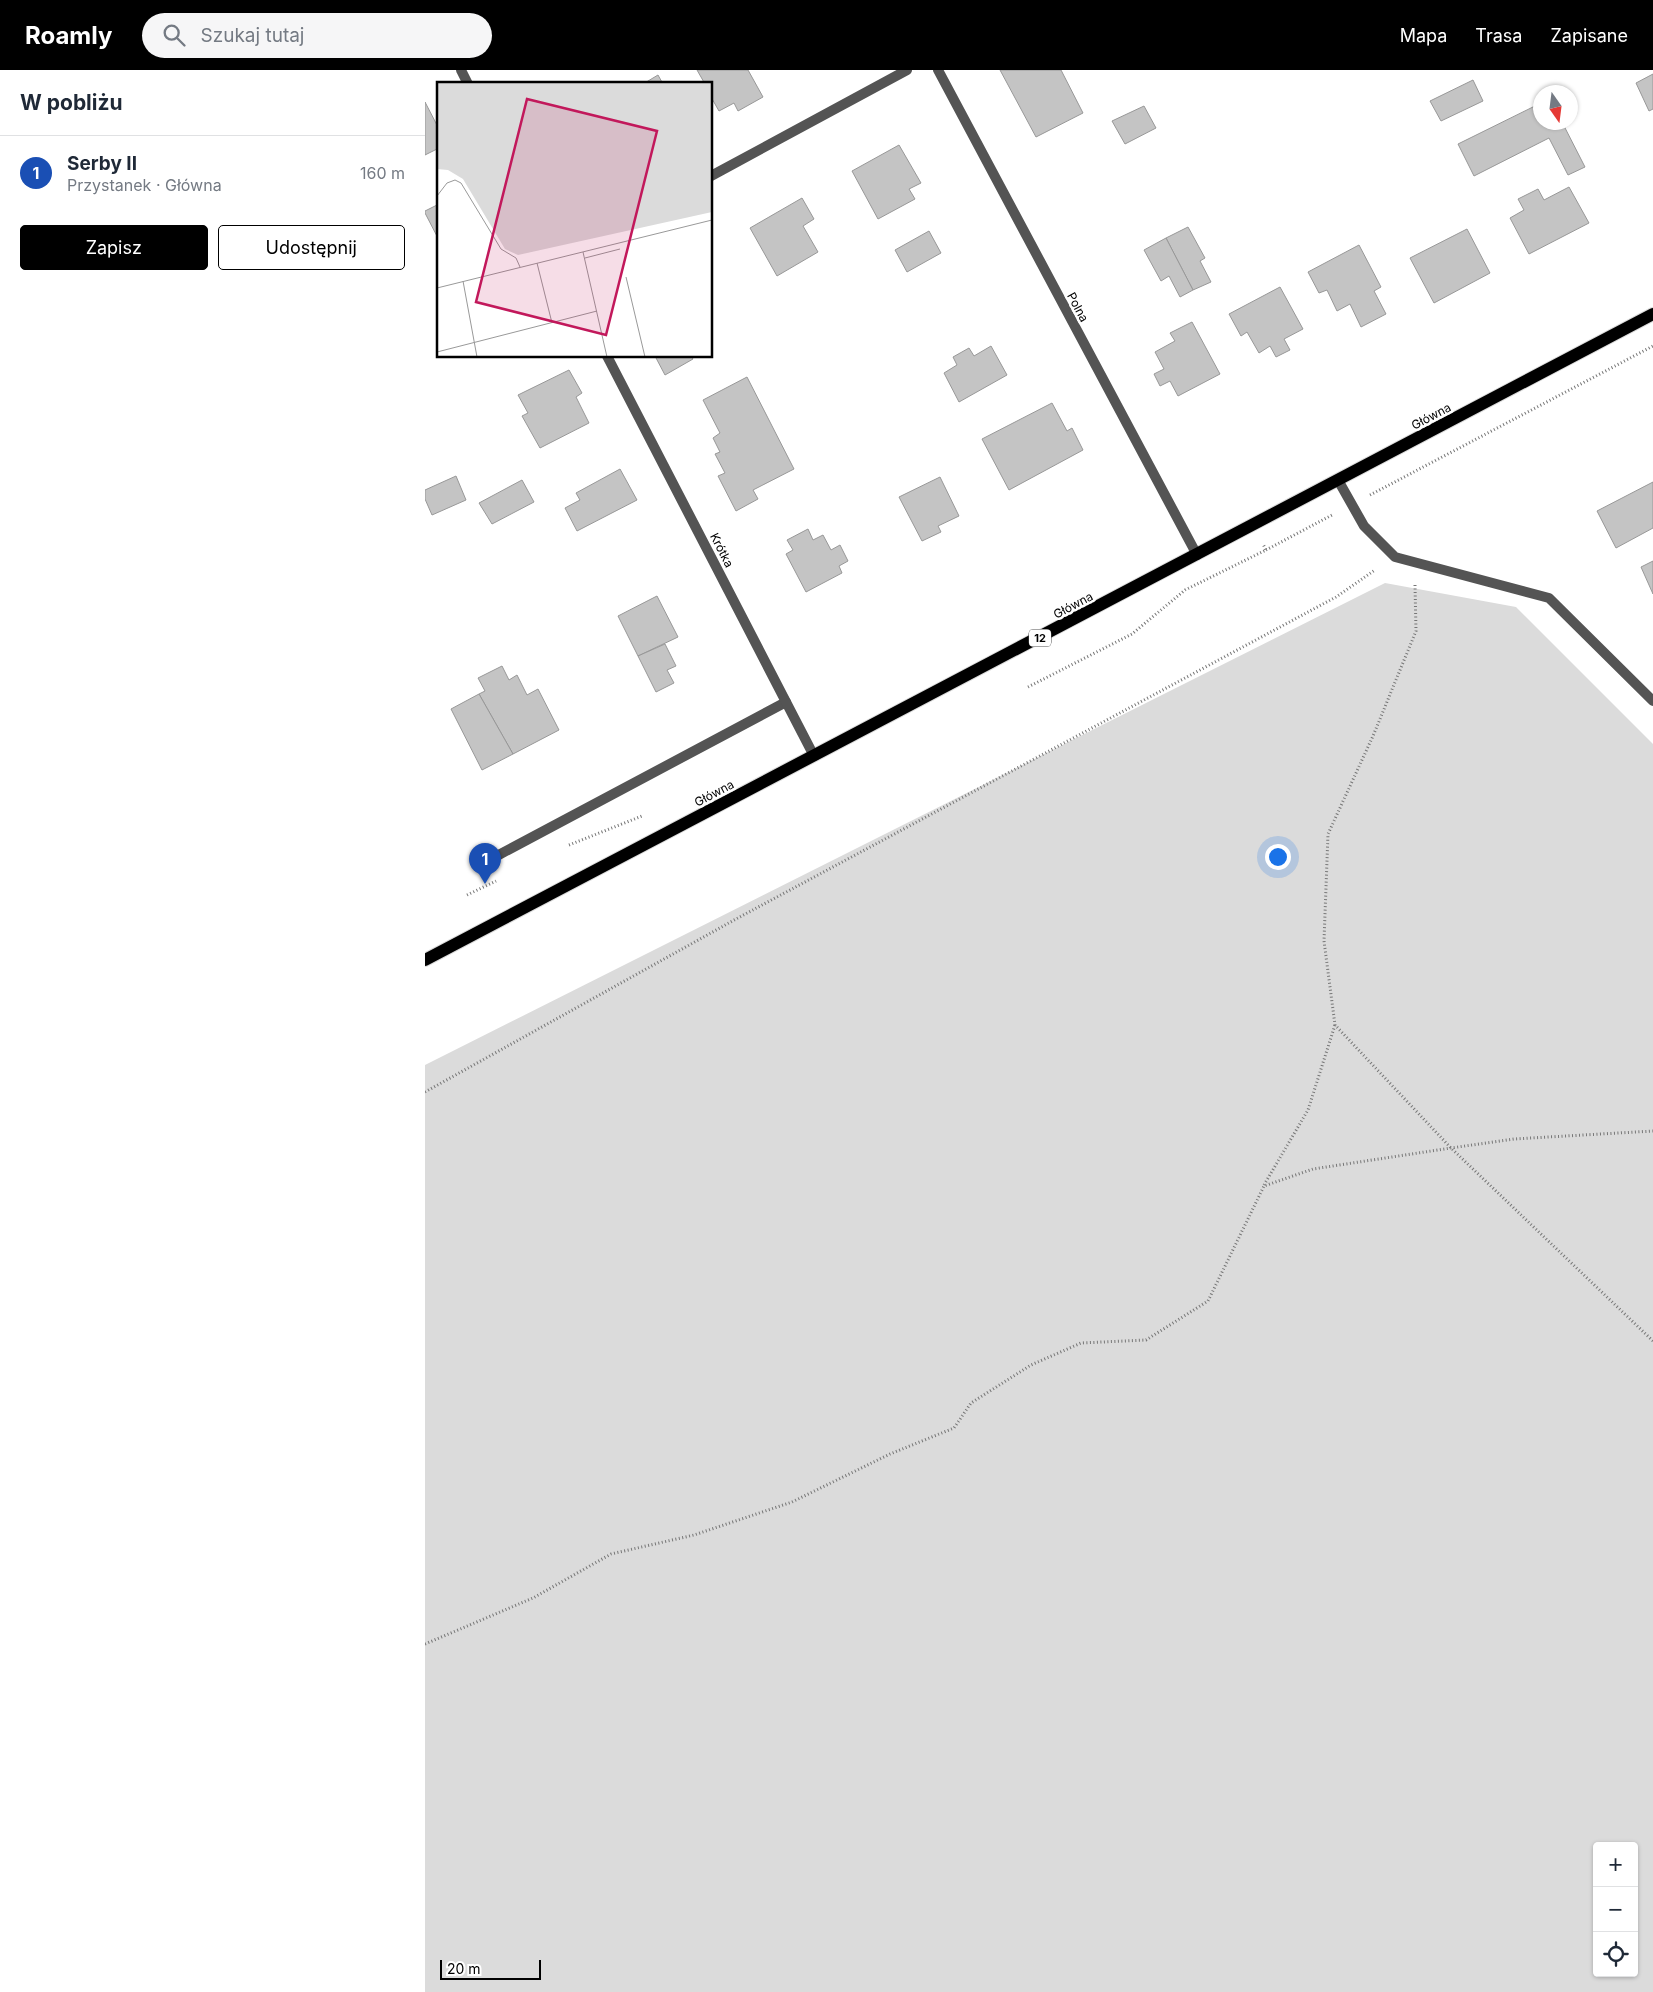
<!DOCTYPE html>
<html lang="pl">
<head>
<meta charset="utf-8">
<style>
  :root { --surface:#fff; --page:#f6f6f7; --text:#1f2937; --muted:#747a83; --line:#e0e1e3; --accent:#000 }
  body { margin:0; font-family:Inter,sans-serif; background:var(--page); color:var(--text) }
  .controls { position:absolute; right:15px; bottom:15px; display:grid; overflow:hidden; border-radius:5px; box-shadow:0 1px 4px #0004 }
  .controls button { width:45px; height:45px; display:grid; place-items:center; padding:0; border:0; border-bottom:1px solid var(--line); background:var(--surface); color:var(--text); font:25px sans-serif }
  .compass { position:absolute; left:1108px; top:15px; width:45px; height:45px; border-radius:50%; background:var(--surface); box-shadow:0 1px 4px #0004; rotate:166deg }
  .scale { position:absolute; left:15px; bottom:12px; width:101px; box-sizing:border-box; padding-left:5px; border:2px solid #000; border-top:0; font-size:14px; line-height:18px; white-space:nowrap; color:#000; -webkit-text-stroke:4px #fff; paint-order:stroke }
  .you { position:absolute; left:852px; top:786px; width:18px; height:18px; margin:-12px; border:4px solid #fff; border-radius:50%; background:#1a73e8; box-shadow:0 0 0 8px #1a73e833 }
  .badge { display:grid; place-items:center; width:32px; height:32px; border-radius:50%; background:var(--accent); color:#fff; font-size:16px; font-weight:700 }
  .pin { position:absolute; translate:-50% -41px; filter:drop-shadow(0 1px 2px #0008) }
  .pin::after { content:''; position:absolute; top:26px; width:18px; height:15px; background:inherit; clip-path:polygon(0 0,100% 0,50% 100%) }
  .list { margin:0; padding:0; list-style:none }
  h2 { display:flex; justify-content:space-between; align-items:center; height:65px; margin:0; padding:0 20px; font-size:21px }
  h2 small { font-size:16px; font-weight:400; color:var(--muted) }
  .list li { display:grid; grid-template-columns:32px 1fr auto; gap:15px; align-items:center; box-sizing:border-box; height:75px; padding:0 20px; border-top:1px solid var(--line) }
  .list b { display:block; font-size:19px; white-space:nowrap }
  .list p { margin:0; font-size:16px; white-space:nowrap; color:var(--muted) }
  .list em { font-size:16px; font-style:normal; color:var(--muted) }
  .actions { display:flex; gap:10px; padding:15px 20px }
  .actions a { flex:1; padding:11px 0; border:1px solid var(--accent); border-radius:5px; text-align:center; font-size:18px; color:var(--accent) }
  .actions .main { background:var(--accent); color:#fff }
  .icon { flex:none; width:28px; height:28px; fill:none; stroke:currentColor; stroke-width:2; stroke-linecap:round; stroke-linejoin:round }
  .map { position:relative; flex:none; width:1228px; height:1922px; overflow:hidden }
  header { display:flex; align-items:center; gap:30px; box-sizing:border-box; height:70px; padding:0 25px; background:var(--accent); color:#fff }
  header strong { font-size:24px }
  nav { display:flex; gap:28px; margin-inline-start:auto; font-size:18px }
  .search { width:350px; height:45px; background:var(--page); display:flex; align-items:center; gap:12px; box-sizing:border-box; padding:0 18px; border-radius:28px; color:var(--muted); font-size:19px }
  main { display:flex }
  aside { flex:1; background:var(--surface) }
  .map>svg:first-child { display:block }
  .green { fill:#dbdbdb; fill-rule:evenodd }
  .building { fill:#c4c4c4; stroke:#989898 }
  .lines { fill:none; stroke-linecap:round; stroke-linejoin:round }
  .primary-casing { stroke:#dbdbdb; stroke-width:14 }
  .path { stroke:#767676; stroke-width:3; stroke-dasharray:1 2.5; stroke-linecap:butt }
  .lane { stroke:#545454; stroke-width:10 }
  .street { stroke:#545454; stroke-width:10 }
  .primary { stroke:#000; stroke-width:12 }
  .labels { text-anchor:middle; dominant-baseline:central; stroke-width:5; stroke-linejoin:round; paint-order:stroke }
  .shield { fill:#fff; stroke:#4c4c4c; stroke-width:1 }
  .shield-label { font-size:11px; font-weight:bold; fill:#000 }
  .street-label { font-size:12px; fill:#000; stroke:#fff }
  .inset-road { fill:none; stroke:#999; stroke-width:1 }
  .view { fill:#c2185b; fill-opacity:0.15; stroke:#c2185b; stroke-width:2.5 }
  .inset-edge { fill:none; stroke:#000; stroke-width:2.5 }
</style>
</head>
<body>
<header>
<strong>Roamly</strong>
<div class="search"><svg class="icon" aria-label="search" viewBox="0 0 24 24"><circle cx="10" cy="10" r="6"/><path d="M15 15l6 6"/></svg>Szukaj tutaj</div>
<nav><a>Mapa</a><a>Trasa</a><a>Zapisane</a></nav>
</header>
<main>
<aside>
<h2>W pobliżu<small></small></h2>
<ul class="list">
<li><span class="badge" style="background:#1a4fb4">1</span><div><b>Serby II</b><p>Przystanek · Główna</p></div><em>160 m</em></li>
</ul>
<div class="actions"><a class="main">Zapisz</a><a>Udostępnij</a></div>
</aside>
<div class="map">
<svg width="1228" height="1922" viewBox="0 0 1228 1922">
  <rect width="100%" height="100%" fill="#fff"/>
  <!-- green -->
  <path class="green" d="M 960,513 L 1091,537 L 1228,674 L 1228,1922 L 0,1922 L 0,995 ZM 1172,1776 L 1209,1776 L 1209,1903 L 1172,1903 Z"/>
  <!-- building -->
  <g class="building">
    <path d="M 272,0 L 323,0 L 338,27 L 313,41 L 309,33 L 294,41 L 286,27 L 286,14 L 280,14 Z"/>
    <path d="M 575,0 L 636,0 L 658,43 L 611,67 Z"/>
    <path d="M 1228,4 L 1228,39 L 1224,41 L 1211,13 Z"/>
    <path d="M 233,5 L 238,14 L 218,14 Z"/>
    <path d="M 1048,10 L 1058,31 L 1016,51 L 1005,31 Z"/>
    <path d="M 0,32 L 14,59 L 14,78 L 0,85 Z"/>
    <path d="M 1116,33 L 1116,52 L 1137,52 L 1160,97 L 1143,105 L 1124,68 L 1049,106 L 1033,74 Z"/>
    <path d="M 719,36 L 731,58 L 700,74 L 687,51 Z"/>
    <path d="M 474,75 L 496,113 L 484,119 L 490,129 L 453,149 L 427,101 Z"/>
    <path d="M 1144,117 L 1164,153 L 1104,184 L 1085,148 L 1099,140 L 1093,129 L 1113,119 L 1119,130 Z"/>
    <path d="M 377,128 L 389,149 L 378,156 L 393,182 L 352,206 L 325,158 Z"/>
    <path d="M 14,134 L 14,170 L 0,143 L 0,141 Z"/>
    <path d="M 763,157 L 780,188 L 775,191 L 786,212 L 768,220 L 741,168 Z"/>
    <path d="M 1042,159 L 1065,203 L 1009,233 L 985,188 Z"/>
    <path d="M 504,161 L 516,183 L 482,202 L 470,180 Z"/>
    <path d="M 741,168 L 768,220 L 755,227 L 744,206 L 736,211 L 719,180 Z"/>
    <path d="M 934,175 L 956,217 L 949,221 L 961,244 L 936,257 L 925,234 L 912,241 L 902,220 L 894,223 L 883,202 Z"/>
    <path d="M 855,217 L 878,259 L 859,269 L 865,280 L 851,287 L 845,276 L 834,283 L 822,262 L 816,266 L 804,244 Z"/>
    <path d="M 767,252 L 795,304 L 753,326 L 745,311 L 735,316 L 729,304 L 739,299 L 730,282 L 750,271 L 745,263 Z"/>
    <path d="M 566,276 L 582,305 L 534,332 L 519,303 L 532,295 L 528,287 L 544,278 L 549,286 Z"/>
    <path d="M 230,286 L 266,286 L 268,289 L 240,305 Z"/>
    <path d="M 144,300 L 157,323 L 151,327 L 164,353 L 115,378 L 97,346 L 103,343 L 93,325 Z"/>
    <path d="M 322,307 L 369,399 L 328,420 L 333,429 L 311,441 L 293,406 L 300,403 L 290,384 L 295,382 L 288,368 L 295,363 L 278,330 Z"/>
    <path d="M 627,333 L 642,361 L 647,358 L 658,380 L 584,420 L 557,369 Z"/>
    <path d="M 195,399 L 212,430 L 152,461 L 140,438 L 155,430 L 151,423 Z"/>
    <path d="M 31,406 L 41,430 L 7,445 L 0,429 L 0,420 Z"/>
    <path d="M 515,407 L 534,446 L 513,456 L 516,462 L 497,471 L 474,427 Z"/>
    <path d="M 97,410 L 109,432 L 67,454 L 54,433 Z"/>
    <path d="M 1228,412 L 1228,458 L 1191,478 L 1172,441 Z"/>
    <path d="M 383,459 L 388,470 L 398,465 L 406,480 L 415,475 L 423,491 L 414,496 L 417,503 L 381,522 L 361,484 L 368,480 L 362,470 Z"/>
    <path d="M 1228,491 L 1228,524 L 1216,497 Z"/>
    <path d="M 232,526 L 253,567 L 213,586 L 193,546 Z"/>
    <path d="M 240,574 L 251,596 L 242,600 L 249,613 L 231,622 L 213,586 Z"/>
    <path d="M 77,596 L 84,610 L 92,605 L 102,625 L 113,619 L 134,660 L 88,684 L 54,624 L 60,621 L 53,608 Z"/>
    <path d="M 54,624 L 88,684 L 57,700 L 26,639 Z"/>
  </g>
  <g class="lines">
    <defs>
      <path id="primary" d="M 0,890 L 1228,244"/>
    </defs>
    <!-- primary casing -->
    <use href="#primary" class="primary-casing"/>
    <!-- path -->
    <g class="path">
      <path d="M 945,425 L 1228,276"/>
      <path d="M 841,480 L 907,445"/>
      <path d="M 990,515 L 991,561 L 948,666 L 903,764 L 899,871 L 910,955 L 1026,1078 L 1228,1271"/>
      <path d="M 603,617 L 707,564 L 760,520 L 841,480 L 838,474"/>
      <path d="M 144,775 L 217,746"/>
      <path d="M 42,825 L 71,811"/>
      <path d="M 0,1022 L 311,849 L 911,527 L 950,500"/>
      <path d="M 839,1115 L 883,1040 L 910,955"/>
      <path d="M 0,1574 L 108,1528 L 186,1484 L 269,1465 L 367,1432 L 465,1384 L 529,1358 L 546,1333 L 606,1295 L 656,1273 L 721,1270 L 783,1231 L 839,1116 L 888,1099 L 1026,1078 L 1089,1069 L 1228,1061"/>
    </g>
    <!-- lane -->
    <g class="lane">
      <path d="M 913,410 L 939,456 L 970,487 L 1124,528 L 1228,631"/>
      <path d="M 68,788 L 361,632"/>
    </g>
    <!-- street -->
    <g class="street">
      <path d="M 36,0 L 43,14"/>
      <path d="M 513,0 L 772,485"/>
      <path d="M 286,106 L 482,0"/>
      <path d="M 182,286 L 389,686"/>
    </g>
    <!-- primary -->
    <use href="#primary" class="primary"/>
  </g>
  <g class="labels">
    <!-- shield labels -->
    <rect class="shield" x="604" y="559.5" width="22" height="17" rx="4"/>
    <g class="shield-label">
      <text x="615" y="568">12</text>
    </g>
    <!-- street labels -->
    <g class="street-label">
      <text transform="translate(653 237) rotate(62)">Polna</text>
      <text transform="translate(1006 346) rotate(-28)">Główna</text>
      <text transform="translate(297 480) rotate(63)">Krótka</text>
      <text transform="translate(648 535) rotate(-28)">Główna</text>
      <text transform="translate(289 723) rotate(-28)">Główna</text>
    </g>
  </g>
  <!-- overview -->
  <g transform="translate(12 12)">
    <rect width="275" height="275" fill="#fff"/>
    <path d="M 0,0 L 275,0 L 275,130 L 81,173 L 68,167 L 26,97 L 11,88 L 0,87 Z" fill="#dbdbdb"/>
    <path class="inset-road" d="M 10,101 L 18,98 L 24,101 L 64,167 L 79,176 L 83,185M 0,114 L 10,101M 146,170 L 170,275M 148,176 L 183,167M 100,181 L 115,241M 189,195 L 208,275M 26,199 L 40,275M 0,206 L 275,138M 0,270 L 160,229"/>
    <path class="view" d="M 90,17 L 220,49 L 169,253 L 39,220 Z"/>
    <rect width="275" height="275" class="inset-edge"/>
  </g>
</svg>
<div class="controls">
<button>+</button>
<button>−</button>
<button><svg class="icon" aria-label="locate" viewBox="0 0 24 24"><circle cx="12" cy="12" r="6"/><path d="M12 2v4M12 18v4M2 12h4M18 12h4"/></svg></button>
</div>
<svg class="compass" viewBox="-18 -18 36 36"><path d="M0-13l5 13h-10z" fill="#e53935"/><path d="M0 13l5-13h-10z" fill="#747a83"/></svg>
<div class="scale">20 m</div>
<div class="you"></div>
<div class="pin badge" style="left:60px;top:814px;background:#1a4fb4">1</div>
</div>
</main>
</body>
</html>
